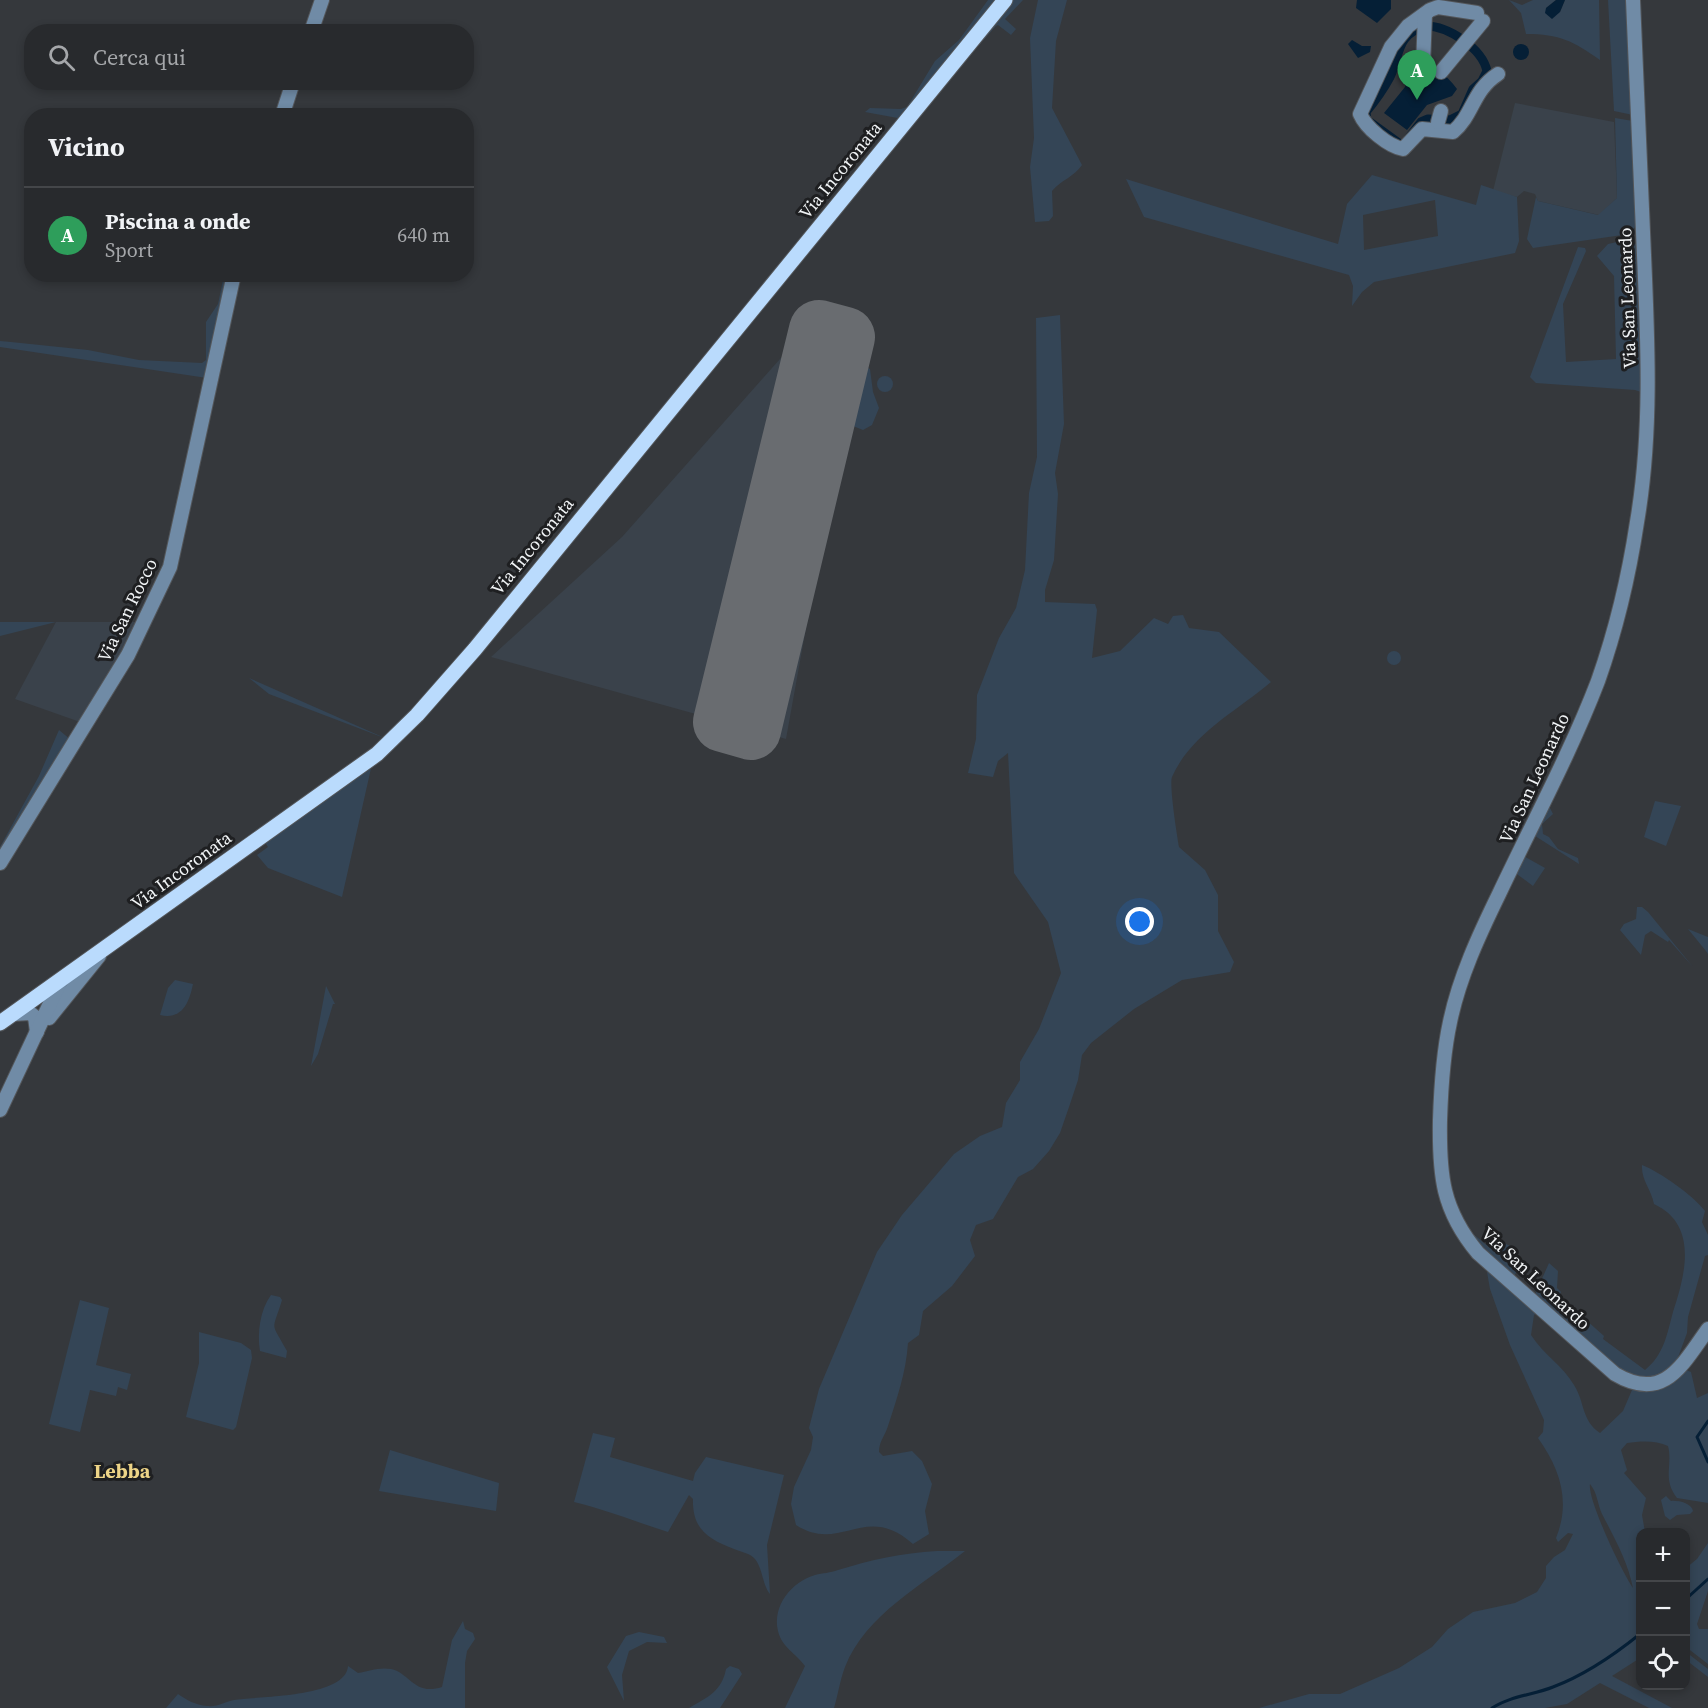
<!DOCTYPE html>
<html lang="it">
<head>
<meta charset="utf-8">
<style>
  :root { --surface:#282a2d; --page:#343639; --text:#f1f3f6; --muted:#a5a7aa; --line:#444649; --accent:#95b2f1 }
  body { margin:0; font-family:"Source Serif 4",serif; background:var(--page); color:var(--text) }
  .controls { position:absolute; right:18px; bottom:18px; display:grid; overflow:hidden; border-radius:12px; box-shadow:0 3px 9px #0003 }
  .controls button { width:54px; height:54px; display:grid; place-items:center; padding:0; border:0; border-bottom:2px solid var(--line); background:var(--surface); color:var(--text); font:30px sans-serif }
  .you { position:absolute; left:1140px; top:922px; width:21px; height:21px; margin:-15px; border:4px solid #fff; border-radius:50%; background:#1a73e8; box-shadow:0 0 0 9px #1a73e833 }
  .badge { display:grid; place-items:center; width:39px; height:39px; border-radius:50%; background:var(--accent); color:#fff; font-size:20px; font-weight:700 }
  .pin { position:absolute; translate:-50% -50px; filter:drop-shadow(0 2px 3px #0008) }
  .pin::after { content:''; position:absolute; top:32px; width:21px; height:18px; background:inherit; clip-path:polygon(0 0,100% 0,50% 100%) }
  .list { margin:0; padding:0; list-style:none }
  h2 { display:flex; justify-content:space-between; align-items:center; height:78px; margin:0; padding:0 24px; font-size:26px }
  h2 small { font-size:20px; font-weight:400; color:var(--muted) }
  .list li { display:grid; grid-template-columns:39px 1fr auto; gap:18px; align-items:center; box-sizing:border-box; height:96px; padding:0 24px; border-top:2px solid var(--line) }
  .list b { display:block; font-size:22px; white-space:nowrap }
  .list p { margin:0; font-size:20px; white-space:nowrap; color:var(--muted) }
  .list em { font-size:20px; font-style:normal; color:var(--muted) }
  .icon { flex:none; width:33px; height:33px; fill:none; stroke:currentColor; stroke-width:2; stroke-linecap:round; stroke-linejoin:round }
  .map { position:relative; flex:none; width:1708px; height:1708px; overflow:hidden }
  .search { position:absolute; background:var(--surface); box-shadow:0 3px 9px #0003; left:24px; top:24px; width:450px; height:66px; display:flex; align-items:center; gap:15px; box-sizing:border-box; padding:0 21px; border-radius:24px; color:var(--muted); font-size:22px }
  .panel { position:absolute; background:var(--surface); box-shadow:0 3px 9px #0003; left:24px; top:108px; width:450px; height:174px; border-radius:24px }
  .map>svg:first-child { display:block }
  .built { fill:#3a424b }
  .green { fill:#344556; fill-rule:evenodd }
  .water { fill:#051f36 }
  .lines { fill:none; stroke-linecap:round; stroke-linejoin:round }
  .stream { stroke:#051f36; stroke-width:3 }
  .canal { stroke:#051f36; stroke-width:9 }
  .runway { stroke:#696c70; stroke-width:60 }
  .minor-casing { stroke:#53565a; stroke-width:16 }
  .major-casing { stroke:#53565a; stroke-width:17 }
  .minor { stroke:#708ba6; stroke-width:14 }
  .major { stroke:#badbfd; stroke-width:15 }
  .labels { text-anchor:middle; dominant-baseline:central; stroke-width:6; stroke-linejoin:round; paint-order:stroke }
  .street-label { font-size:18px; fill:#f0f3f5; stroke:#1e1f21 }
  .neighbourhood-label { font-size:20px; font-weight:bold; fill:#edd487; stroke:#1e1f21 }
</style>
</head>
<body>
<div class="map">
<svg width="1708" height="1708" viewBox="0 0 1708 1708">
  <rect width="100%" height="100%" fill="#35383c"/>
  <!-- built -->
  <g class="built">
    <path d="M 1515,103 L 1614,122 L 1617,198 L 1599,215 L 1538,201 L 1535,194 L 1524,191 L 1517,197 L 1493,191 Z"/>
    <path d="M 827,306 L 856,351 L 786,739 L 491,657 L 622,537 Z"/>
    <path d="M 56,622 L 140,622 L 80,722 L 15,699 Z"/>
  </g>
  <!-- green -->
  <g class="green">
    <path d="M 988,0 L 996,0 L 903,119 L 865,112 L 870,108 L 901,109 L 907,107 L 935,61 L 959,40 Z"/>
    <path d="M 1011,0 L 1023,0 L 1005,19 L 1016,29 L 1011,35 L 998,25 L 996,26 L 954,73 Z"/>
    <path d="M 1038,0 L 1067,0 L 1056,41 L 1052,108 L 1082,165 C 1074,177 1061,180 1052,191 L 1053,216 L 1049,221 L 1035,222 L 1030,167 L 1034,138 L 1030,38 Z"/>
    <path d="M 1509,0 L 1522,5 L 1533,0 L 1556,0 L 1546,8 L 1560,12 L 1565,0 L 1599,0 L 1600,60 C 1573,41 1560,34 1526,34 L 1521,13 Z"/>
    <path d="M 1608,0 L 1627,0 L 1633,115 L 1614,111 Z"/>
    <path d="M 1615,118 L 1633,121 L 1636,226 L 1629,234 L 1533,248 L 1527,239 L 1536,197 L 1538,201 L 1598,215 L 1617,198 Z"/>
    <path d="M 1372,175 L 1476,205 L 1481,185 L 1517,197 L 1519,241 L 1515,253 L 1374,282 L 1362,292 L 1352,306 L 1353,286 L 1349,275 L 1144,217 L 1126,179 L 1338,244 L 1347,204 ZM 1435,200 L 1438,236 L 1364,250 L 1363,215 Z"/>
    <path d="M 1617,242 L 1637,244 L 1644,393 L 1635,390 L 1536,383 L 1530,377 L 1578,247 L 1585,248 L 1586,251 L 1563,304 L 1566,362 L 1616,359 L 1614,276 L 1597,256 L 1608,244 Z"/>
    <path d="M 224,275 L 233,275 L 207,378 L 0,347 L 0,341 L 11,342 L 88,350 L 139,360 L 202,363 L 206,360 L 206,322 L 218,304 Z"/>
    <path d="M 1060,315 L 1064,424 L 1055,473 L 1058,494 L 1054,560 L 1045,590 L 1045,602 L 1095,604 L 1097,610 L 1092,658 L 1120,651 L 1154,618 L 1168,624 L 1173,616 L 1183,615 L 1189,628 L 1219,632 L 1271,682 C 1237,711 1191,734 1172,777 C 1169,785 1177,835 1179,847 L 1205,870 L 1218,895 L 1218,931 L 1234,962 L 1230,972 L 1182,980 L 1134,1009 L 1091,1043 L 1082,1055 L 1078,1080 L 1069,1107 L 1060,1133 L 1049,1151 L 1033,1169 L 1018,1177 L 993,1219 L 976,1225 L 970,1240 L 975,1256 L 952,1286 L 923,1311 L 919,1335 L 908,1343 C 906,1373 897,1398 888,1426 C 885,1436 879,1441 879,1452 L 883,1456 L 912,1451 L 922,1461 L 932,1484 L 925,1511 L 929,1534 L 913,1544 C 865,1501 841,1554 796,1525 L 791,1504 L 794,1487 L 811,1450 L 813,1437 L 809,1428 L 819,1389 L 877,1252 L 902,1215 L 954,1154 L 980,1136 L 1002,1127 L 1006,1103 L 1020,1080 L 1020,1062 L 1039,1029 L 1061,973 L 1048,922 L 1014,873 L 1008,753 L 998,761 L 993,777 L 968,773 L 976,739 L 977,695 L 999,638 L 1016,608 L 1025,570 L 1029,493 L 1037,457 L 1036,318 Z"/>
    <path d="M 860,364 L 870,369 L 873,392 L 879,408 L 872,425 L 863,430 L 853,426 L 857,398 L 854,371 Z"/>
    <circle cx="885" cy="384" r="8"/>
    <path d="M 0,622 L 56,622 L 0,636 Z"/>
    <circle cx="1394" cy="658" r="7"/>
    <path d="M 249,678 L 387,739 L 269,694 Z"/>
    <path d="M 59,730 L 71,740 L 0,853 L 0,847 L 39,776 Z"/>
    <path d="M 372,764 L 342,897 L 268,868 L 257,855 L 268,847 L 264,841 Z"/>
    <path d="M 1655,801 L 1681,806 L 1666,846 L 1644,837 Z"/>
    <path d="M 1547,802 L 1553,814 L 1542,824 L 1543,834 L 1549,837 L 1558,849 L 1578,858 L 1579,864 L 1532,834 Z"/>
    <path d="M 1522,855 L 1545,868 L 1533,886 L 1514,872 Z"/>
    <path d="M 1637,907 L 1642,907 L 1648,912 L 1693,967 L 1669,940 L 1668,942 L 1651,931 L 1645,935 L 1641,955 L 1620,930 L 1624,924 L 1636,919 Z"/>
    <path d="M 1688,929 L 1708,937 L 1708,954 L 1706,951 Z"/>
    <path d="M 175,980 L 193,984 C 189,1003 182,1020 160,1015 L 168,988 Z"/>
    <path d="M 326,986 L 335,1004 L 333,1004 L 318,1054 L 311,1066 Z"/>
    <path d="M 1642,1165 C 1660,1172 1693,1195 1705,1211 L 1702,1222 L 1708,1235 L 1708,1255 L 1705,1256 L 1688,1317 L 1687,1333 L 1677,1360 L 1665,1373 L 1653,1381 L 1628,1378 L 1533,1299 L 1549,1263 L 1558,1271 L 1557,1288 L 1561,1292 L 1559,1296 L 1604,1336 L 1603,1339 L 1645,1370 C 1664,1355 1667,1334 1673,1312 C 1685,1275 1699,1225 1654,1204 C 1651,1189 1641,1180 1642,1165 Z"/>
    <path d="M 1462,1219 L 1472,1233 L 1490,1248 L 1494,1238 L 1510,1246 L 1520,1264 L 1513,1279 L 1473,1240 Z"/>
    <path d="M 1492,1270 L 1538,1312 L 1534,1315 L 1531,1335 C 1543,1354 1563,1366 1574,1385 C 1585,1402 1581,1420 1600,1433 L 1623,1411 L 1632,1390 L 1686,1370 L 1691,1372 L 1697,1398 L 1708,1393 L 1708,1503 L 1677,1498 C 1662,1479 1673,1465 1668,1446 C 1656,1440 1640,1441 1627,1443 L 1621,1450 L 1627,1470 L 1624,1473 L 1646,1498 L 1642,1515 L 1645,1532 L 1640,1532 L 1640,1658 L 1612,1676 L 1672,1708 L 1649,1708 L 1600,1683 L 1567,1704 L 1545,1708 L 1259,1708 L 1309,1694 L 1340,1694 L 1399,1668 L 1432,1647 L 1448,1629 L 1473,1612 L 1515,1603 L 1537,1592 L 1546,1578 L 1546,1566 L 1554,1557 L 1565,1550 L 1573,1534 L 1568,1533 L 1558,1542 L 1556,1538 C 1571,1501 1560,1469 1538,1438 L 1543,1432 L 1544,1420 L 1510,1345 L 1490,1289 L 1487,1272 ZM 1590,1484 C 1598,1494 1597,1503 1602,1514 C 1614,1537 1628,1562 1633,1588 C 1622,1572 1587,1499 1590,1484 Z"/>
    <path d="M 271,1295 L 280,1297 L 282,1300 C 272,1333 270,1320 287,1351 L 286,1358 L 260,1351 C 257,1333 260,1310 271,1295 Z"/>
    <path d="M 80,1300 L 109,1308 L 96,1365 L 131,1374 L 127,1390 L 118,1387 L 116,1396 L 90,1390 L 80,1432 L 49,1424 Z"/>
    <path d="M 199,1332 L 241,1343 L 251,1350 L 252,1358 L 236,1427 L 233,1430 L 186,1417 L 199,1363 Z"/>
    <path d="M 593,1433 L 615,1438 L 610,1457 L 693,1481 L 695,1473 L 706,1457 L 784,1475 L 767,1545 L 770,1594 C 762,1584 763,1569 755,1559 C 750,1553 741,1552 734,1549 C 708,1539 692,1529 693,1499 L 689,1495 L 668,1532 C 636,1522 607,1510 574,1502 Z"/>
    <path d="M 390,1450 L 499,1483 L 496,1511 L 379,1491 Z"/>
    <path d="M 1666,1496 L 1671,1501 C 1677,1500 1692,1503 1693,1511 L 1690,1514 L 1677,1515 L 1670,1520 L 1665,1516 L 1661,1500 Z"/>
    <path d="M 1708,1543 L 1708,1591 L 1697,1624 L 1699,1629 L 1708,1629 L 1708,1664 L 1686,1647 L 1686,1568 L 1697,1559 Z"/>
    <path d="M 937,1551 L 965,1551 C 923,1585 866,1614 845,1667 C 840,1680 838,1695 834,1708 L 785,1708 L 805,1666 C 796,1653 782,1648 778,1631 C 772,1605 792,1582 815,1575 C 823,1573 830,1573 838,1570 C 871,1560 901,1553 937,1551 Z"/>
    <path d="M 463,1621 L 465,1629 L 473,1633 L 475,1639 L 467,1651 L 465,1663 L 465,1708 L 166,1708 L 178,1694 C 187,1700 195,1705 207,1706 C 218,1707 224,1702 234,1700 C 257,1696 346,1698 348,1666 L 358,1673 C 369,1671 379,1667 391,1669 C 410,1673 414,1696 442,1687 L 452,1640 Z"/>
    <path d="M 639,1632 L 664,1637 L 667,1643 L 647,1642 L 629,1651 L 622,1675 L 624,1701 L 607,1667 L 626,1636 Z"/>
    <path d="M 1686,1652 L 1708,1669 L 1708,1677 L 1686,1660 Z"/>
    <path d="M 730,1666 L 739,1669 L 742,1674 L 720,1708 L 689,1708 C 708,1697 722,1691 726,1669 Z"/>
  </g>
  <!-- water -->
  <g class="water">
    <path d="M 1357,0 L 1391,0 L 1391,9 L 1377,23 L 1356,8 Z"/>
    <path d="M 1556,0 L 1565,0 L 1560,12 L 1552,19 L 1545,13 L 1546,8 Z"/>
    <path d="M 1352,40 L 1362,46 L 1371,46 L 1370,52 L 1358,58 L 1348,44 Z"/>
    <circle cx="1521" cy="52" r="8"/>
    <path d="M 1411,66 C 1432,65 1445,72 1457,89 L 1452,96 L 1427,105 L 1407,130 L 1384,113 L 1405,87 Z"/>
  </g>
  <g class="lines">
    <!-- stream -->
    <g class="stream">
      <path d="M 1708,1421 L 1697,1437 L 1708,1462"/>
      <path d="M 1686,1599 L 1708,1579"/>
      <path d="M 1492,1708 C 1510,1696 1533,1695 1553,1687 C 1585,1675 1614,1655 1640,1634"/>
    </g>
    <!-- canal -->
    <path class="canal" d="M 1426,26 C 1448,26 1482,48 1487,71 L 1482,81 L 1473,89 L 1462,114 L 1450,120 L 1428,119 L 1421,122 L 1404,144 L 1400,144 L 1367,120 L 1366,112 C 1375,101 1383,90 1390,77 C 1401,54 1395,35 1426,26 Z"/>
    <!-- runway -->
    <path class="runway" d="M 819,330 L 845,337 L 751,730 L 723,722 Z"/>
    <defs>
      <g id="minor">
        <path d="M 1633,0 C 1636,85 1640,170 1644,255 C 1648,344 1652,434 1637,522 C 1629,575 1616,630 1598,681 C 1570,754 1532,824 1499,894 C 1479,935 1459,978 1450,1022 C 1443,1054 1441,1088 1440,1120 C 1439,1175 1442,1210 1478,1253 L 1615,1374 C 1664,1403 1682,1365 1708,1329"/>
        <path d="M 1477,13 L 1438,7 L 1430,10 L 1408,26 L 1391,47 L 1360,114 C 1366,128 1388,146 1403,149 L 1422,129 L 1453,132 C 1474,114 1472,91 1498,74"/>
        <path d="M 311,32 L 322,0"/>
        <path d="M 1423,66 L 1425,14"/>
        <path d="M 1441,72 L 1483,21"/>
        <path d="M 282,116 L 293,82"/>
        <path d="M 1438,122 L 1441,111"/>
        <path d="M 0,863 L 128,655 L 170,567 L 234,274"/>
        <path d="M 13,1014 L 30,1013 L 35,1017 L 37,1032"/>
        <path d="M 49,1018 L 99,956"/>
        <path d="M 0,1110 L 61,980"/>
      </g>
      <path id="major" d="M 0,1023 L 377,754 L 417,715 L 475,649 L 1005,0"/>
    </defs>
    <!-- minor casing -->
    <use href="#minor" class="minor-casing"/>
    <!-- major casing -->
    <use href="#major" class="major-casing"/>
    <!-- minor -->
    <use href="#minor" class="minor"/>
    <!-- major -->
    <use href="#major" class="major"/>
  </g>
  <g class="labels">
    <!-- street labels -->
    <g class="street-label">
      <text transform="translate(840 170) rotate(-51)">Via Incoronata</text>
      <text transform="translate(1627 298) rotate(-92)">Via San Leonardo</text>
      <text transform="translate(532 546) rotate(-51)">Via Incoronata</text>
      <text transform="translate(127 610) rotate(-64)">Via San Rocco</text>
      <text transform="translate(1534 778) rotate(-65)">Via San Leonardo</text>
      <text transform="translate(181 870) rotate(-36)">Via Incoronata</text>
      <text transform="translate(1536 1278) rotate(43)">Via San Leonardo</text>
    </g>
    <!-- neighbourhood labels -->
    <g class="neighbourhood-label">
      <text x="122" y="1471">Lebba</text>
    </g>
  </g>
</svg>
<div class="controls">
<button>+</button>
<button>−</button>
<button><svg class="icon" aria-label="locate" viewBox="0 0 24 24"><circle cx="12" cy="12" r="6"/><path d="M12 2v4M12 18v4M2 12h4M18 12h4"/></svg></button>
</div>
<div class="you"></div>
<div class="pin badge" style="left:1417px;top:100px;background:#2e9e5b">A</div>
<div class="search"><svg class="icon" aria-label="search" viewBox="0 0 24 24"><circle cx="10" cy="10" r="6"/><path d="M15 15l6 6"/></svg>Cerca qui</div>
<section class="panel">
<h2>Vicino<small></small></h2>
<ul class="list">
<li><span class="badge" style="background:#2e9e5b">A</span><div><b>Piscina a onde</b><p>Sport</p></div><em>640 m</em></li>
</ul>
</section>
</div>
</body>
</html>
